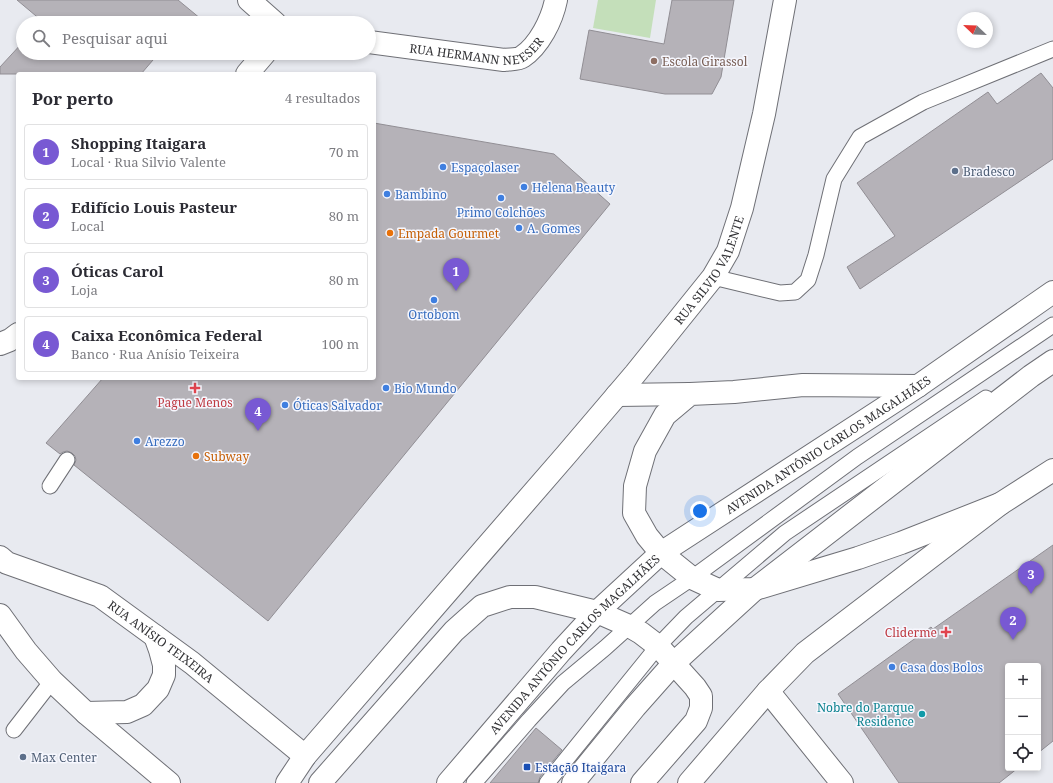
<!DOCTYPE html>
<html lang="pt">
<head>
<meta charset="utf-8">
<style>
  :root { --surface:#fff; --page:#f7f7f7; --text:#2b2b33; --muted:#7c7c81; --line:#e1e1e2; --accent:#7859d3 }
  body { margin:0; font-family:"Noto Serif",serif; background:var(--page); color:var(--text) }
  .controls { position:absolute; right:12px; bottom:12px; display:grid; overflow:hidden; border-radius:4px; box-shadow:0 2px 6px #0003 }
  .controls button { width:36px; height:36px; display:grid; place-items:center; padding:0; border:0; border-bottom:1px solid var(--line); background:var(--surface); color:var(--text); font:20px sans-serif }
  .compass { position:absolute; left:957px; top:12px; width:36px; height:36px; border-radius:50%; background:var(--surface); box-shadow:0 2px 6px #0003; rotate:293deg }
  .you { position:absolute; left:700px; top:511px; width:14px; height:14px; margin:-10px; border:3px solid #fff; border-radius:50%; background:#1a73e8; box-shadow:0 0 0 6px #1a73e833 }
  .badge { display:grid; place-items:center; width:26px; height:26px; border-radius:50%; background:var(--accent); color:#fff; font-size:13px; font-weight:700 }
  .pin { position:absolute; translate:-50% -33px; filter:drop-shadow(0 1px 2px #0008) }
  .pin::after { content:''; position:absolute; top:21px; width:14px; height:12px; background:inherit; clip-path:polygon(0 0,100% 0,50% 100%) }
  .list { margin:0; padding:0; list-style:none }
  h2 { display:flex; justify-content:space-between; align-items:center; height:52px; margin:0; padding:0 16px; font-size:17px }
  h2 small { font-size:13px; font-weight:400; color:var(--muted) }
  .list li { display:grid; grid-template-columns:26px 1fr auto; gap:12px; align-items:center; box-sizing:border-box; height:56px; margin:0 8px 8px; padding:0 8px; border:1px solid var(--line); border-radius:4px }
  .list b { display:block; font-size:15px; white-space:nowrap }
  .list p { margin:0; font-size:13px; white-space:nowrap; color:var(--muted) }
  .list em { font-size:13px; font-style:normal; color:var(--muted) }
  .icon { flex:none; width:22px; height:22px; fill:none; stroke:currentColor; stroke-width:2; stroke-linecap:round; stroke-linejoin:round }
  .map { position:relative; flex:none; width:1053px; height:783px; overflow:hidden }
  .search { position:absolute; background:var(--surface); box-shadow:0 2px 6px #0003; left:16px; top:16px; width:360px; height:44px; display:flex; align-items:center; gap:10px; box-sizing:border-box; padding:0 14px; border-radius:22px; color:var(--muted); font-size:15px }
  .panel { position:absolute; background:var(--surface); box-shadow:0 2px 6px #0003; left:16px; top:72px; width:360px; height:308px; border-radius:4px }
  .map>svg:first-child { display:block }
  .green { fill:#c4dfba }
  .building { fill:#b5b2b8; stroke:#918e94 }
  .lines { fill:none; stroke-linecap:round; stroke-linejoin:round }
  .lane-casing { stroke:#6f7076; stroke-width:17 }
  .street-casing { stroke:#6f7076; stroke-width:24 }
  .secondary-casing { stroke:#6f7076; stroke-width:24 }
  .primary-casing { stroke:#6f7076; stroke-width:24 }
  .lane { stroke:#fff; stroke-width:15 }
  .street { stroke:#fff; stroke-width:22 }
  .secondary { stroke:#fff; stroke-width:22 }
  .primary { stroke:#fff; stroke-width:22 }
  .education-dot { fill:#8d6e63; stroke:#f6f7fe; stroke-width:1.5 }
  .shop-dot { fill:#3f7fe0; stroke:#f6f7fe; stroke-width:1.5 }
  .service-dot { fill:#5c6f8a; stroke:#f6f7fe; stroke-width:1.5 }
  .food-dot { fill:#e8710a; stroke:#f6f7fe; stroke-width:1.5 }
  .health-dot { fill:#e0444e; stroke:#f6f7fe; stroke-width:1.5 }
  .culture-dot { fill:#0f9aa8; stroke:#f6f7fe; stroke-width:1.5 }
  .transit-dot { fill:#1a4fb4; stroke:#f6f7fe; stroke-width:1.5 }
  .labels { text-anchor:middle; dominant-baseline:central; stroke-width:3; stroke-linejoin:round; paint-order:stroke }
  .street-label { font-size:12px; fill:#333336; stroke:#f6f7fe }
  .education-label { font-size:12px; fill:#785e54; stroke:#f6f7fe; text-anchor:start }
  .shop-label { font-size:12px; fill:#366cbe; stroke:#f6f7fe; text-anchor:start }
  .service-label { font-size:12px; fill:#4e5e75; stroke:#f6f7fe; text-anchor:start }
  .food-label { font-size:12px; fill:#c56008; stroke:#f6f7fe; text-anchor:start }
  .health-label { font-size:12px; fill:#be3a42; stroke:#f6f7fe }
  .culture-label { font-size:12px; fill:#0d838f; stroke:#f6f7fe; text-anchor:end }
  .transit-label { font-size:12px; fill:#164399; stroke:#f6f7fe; text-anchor:start }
</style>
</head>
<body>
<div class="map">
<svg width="1053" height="783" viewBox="0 0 1053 783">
  <rect width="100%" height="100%" fill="#e8eaf0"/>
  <!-- green -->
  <path class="green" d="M 598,0 L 656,0 L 650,38 L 593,28 Z"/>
  <!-- building -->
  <g class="building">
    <path d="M 17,0 L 178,0 L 201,19 L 198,23 L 40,23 L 42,21 Z"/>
    <path d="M 672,0 L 734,0 L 721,77 L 712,94 L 665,94 L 580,79 L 589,30 L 664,44 Z"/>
    <path d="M 23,42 L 23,53 L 159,53 L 141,74 L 0,74 L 0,67 Z"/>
    <path d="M 1041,73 L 1053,88 L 1053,159 L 860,289 L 847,267 L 895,236 L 857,183 L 988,92 L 997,104 Z"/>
    <path d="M 374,123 L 554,154 L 610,204 L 268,621 L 74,465 L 76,460 L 75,456 L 72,453 L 67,451 L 63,452 L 60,454 L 46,443 L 103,378 L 374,378 Z"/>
    <path d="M 1053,545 L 1053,741 L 1038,753 L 1038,666 L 1008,666 L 1008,768 L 1018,768 L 999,783 L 899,783 L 838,694 L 931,627 L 933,629 Z"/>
    <path d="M 536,728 L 562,750 L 540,777 L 538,783 L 490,783 Z"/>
  </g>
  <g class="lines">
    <defs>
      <g id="lane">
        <path d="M 713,277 L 780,293 L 795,292 L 808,280 L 816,255 L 834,179 L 860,137 L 923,102 L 1053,49"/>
        <path d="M 50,486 L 67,460"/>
        <path d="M 14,730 L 52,681"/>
        <path d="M 474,783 L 529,720 L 563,683 L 605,648 L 655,603 L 692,578 L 857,457 L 1053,325"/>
        <path d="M 547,783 L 658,646 L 686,617 L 785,533 L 986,398"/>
      </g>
      <g id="street">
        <path d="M 249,0 L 275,23"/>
        <path id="s1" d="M 369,42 L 504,60 C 509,59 518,60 522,57 C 539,46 552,20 556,0"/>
        <path d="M 247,74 L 265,53"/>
        <path d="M 0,344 L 10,340 L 18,334"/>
        <path d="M 768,691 L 842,783"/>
      </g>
      <g id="secondary">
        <path id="s2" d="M 0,557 L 7,563 L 100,596 L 192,663 L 305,756"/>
        <path d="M 0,615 L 26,651 L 52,681 L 86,713 L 169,783"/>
        <path d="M 86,713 L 127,712 L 143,705 L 158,689 L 164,675 L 164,665 L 160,650 L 155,636"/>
        <path id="s3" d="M 287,783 L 305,756 L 566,455 L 635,374 L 713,277 L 728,251 L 742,208 L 764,114 L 785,0"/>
        <path d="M 689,783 L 768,691 L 805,653 L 1000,504 L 1053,470"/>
      </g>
      <g id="primary">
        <path d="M 918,386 L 803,385 L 734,392 L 690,394 L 665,415 L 645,451 L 635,486 L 634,513 L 647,536 L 661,553 L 692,578 L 718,590 L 755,589 L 858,558 L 901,543 L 1000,504"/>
        <path d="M 617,395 L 690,394"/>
        <path d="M 320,783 L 454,631 L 482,606 L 510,597 L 535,597 L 597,612 L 629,626 L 641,633 L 658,646 L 695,687 L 701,696 L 701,708 L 696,721 L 642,783"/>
        <path id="s4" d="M 448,783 L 561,651 L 597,612 L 661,553 L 918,386 L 1053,292"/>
        <path d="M 573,783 L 635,707 L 674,663 L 755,589 L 1031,376 L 1053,361"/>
      </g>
    </defs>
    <!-- lane casing -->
    <use href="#lane" class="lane-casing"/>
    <!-- street casing -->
    <use href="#street" class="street-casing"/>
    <!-- secondary casing -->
    <use href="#secondary" class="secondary-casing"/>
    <!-- primary casing -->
    <use href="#primary" class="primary-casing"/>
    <!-- lane -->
    <use href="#lane" class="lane"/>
    <!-- street -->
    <use href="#street" class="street"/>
    <!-- secondary -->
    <use href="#secondary" class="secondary"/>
    <!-- primary -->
    <use href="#primary" class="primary"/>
  </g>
  <!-- markers -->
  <circle class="education-dot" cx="654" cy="61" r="4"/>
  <g class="shop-dot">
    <circle cx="443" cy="167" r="4"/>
    <circle cx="524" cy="187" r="4"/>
    <circle cx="387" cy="194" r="4"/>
    <circle cx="501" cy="198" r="4"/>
    <circle cx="519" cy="228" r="4"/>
    <circle cx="434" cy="300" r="4"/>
    <circle cx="386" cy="388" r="4"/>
    <circle cx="285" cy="405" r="4"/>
    <circle cx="137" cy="441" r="4"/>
    <circle cx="892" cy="667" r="4"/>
  </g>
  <g class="service-dot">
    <circle cx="955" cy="171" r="4"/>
    <circle cx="23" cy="757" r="4"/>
  </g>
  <g class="food-dot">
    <circle cx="390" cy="233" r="4"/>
    <circle cx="196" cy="456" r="4"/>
  </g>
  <g class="health-dot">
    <path d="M193 382h4v4h4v4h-4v4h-4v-4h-4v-4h4z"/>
    <path d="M944 626h4v4h4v4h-4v4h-4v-4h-4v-4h4z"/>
  </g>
  <circle class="culture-dot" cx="922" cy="714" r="4"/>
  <rect class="transit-dot" x="523" y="763" width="8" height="8" rx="2"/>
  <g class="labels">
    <!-- street labels -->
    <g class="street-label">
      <text stroke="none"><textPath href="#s1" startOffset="111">RUA HERMANN NEESER</textPath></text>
      <text stroke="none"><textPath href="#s3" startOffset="666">RUA SILVIO VALENTE</textPath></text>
      <text stroke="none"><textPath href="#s4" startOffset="513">AVENIDA ANTÔNIO CARLOS MAGALHÃES</textPath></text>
      <text stroke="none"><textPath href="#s2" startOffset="184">RUA ANÍSIO TEIXEIRA</textPath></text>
      <text stroke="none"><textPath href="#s4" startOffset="188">AVENIDA ANTÔNIO CARLOS MAGALHÃES</textPath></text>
    </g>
    <!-- education labels -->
    <g class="education-label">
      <text x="662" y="61">Escola Girassol</text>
    </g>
    <!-- shop labels -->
    <g class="shop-label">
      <text x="451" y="167">Espaçolaser</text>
      <text x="532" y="187">Helena Beauty</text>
      <text x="395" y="194">Bambino</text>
      <text x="501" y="212" text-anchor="middle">Primo Colchões</text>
      <text x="527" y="228">A. Gomes</text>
      <text x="434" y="314" text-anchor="middle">Ortobom</text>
      <text x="394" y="388">Bio Mundo</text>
      <text x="293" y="405">Óticas Salvador</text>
      <text x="145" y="441">Arezzo</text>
      <text x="900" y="667">Casa dos Bolos</text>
    </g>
    <!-- service labels -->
    <g class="service-label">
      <text x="963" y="171">Bradesco</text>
      <text x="31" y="757">Max Center</text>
    </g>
    <!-- food labels -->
    <g class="food-label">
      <text x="398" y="233">Empada Gourmet</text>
      <text x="204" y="456">Subway</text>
    </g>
    <!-- health labels -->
    <g class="health-label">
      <text x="195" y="402">Pague Menos</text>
      <text x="937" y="632" text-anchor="end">Cliderme</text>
    </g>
    <!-- culture labels -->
    <g class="culture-label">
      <text x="914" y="707">Nobre do Parque<tspan x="914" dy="14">Residence</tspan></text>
    </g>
    <!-- transit labels -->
    <g class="transit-label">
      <text x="535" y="767">Estação Itaigara</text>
    </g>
  </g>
</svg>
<div class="controls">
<button>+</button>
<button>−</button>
<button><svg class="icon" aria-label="locate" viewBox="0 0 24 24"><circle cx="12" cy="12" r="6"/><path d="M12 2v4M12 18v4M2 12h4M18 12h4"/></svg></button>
</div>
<svg class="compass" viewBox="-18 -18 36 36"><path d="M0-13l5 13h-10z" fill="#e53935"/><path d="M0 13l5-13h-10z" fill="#7c7c81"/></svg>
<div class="you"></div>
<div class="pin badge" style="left:456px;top:291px">1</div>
<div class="pin badge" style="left:1013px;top:640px">2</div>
<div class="pin badge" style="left:1031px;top:594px">3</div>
<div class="pin badge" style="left:258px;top:431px">4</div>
<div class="search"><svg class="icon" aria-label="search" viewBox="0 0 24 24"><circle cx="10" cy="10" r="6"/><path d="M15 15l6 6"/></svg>Pesquisar aqui</div>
<section class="panel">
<h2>Por perto<small>4 resultados</small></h2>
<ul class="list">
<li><span class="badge">1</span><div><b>Shopping Itaigara</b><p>Local · Rua Silvio Valente</p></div><em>70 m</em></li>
<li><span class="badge">2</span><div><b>Edifício Louis Pasteur</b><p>Local</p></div><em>80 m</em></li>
<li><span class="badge">3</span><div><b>Óticas Carol</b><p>Loja</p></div><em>80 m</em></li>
<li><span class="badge">4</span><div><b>Caixa Econômica Federal</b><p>Banco · Rua Anísio Teixeira</p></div><em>100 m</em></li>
</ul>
</section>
</div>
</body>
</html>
